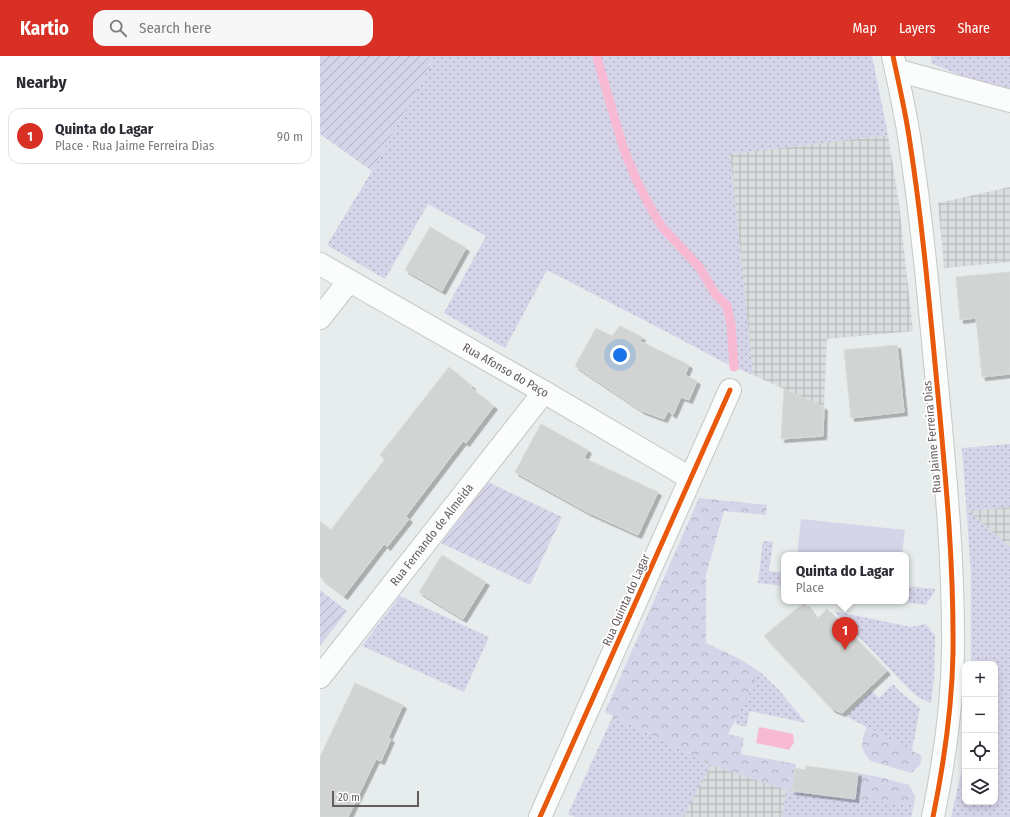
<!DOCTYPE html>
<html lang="en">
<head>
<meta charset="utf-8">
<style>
  :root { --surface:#fff; --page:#f7f7f7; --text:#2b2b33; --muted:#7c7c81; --line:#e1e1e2; --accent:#d93025 }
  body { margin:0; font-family:"Fira Sans Condensed",sans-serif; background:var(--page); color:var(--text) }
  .controls { position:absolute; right:12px; bottom:12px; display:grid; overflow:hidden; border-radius:8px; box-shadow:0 2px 6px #0003 }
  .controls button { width:36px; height:36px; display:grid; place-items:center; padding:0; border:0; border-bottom:1px solid var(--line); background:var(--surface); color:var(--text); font:20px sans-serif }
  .scale { position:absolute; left:12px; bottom:10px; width:87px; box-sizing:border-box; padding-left:4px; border:2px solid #655c5e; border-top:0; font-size:11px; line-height:14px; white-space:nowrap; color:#655c5e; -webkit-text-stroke:3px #fff; paint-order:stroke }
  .you { position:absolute; left:300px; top:299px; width:14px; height:14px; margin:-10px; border:3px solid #fff; border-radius:50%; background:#1a73e8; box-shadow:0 0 0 6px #1a73e833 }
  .badge { display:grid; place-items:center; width:26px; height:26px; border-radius:50%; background:var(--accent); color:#fff; font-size:13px; font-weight:700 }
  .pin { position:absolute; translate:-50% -33px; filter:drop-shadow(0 1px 2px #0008) }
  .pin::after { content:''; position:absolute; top:21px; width:14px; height:12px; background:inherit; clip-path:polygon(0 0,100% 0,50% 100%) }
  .popup { position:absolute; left:461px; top:496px; width:128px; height:52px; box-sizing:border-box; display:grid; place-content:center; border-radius:8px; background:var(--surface); filter:drop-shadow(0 1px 3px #0005); font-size:13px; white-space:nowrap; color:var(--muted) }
  .popup b { font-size:15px; color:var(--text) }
  .popup::after { content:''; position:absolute; left:50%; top:100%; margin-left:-8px; border:8px solid transparent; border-top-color:var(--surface) }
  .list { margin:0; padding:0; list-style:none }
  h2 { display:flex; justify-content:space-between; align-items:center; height:52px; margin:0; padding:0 16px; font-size:17px }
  h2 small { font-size:13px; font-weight:400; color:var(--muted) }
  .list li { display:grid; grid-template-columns:26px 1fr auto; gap:12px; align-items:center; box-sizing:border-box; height:56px; margin:0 8px 8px; padding:0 8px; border:1px solid var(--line); border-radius:12px }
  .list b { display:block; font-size:15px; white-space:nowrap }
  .list p { margin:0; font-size:13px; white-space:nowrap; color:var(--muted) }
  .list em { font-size:13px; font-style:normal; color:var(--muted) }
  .icon { flex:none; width:22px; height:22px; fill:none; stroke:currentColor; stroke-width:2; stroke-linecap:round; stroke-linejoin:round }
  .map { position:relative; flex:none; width:690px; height:761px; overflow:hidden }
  header { display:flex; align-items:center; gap:24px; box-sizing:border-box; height:56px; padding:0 20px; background:var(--accent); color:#fff }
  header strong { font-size:19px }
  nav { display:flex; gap:22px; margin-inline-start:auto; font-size:14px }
  .search { width:280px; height:36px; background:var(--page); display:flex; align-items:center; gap:10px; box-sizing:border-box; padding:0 14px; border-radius:12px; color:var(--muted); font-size:15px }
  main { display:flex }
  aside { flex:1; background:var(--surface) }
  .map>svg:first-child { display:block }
  .industrial { fill:url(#industrial-grid) }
  .grass { fill:url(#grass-dots) }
  .forest { fill:url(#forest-crowns) }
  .garden { fill:url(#garden-furrows) }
  .pitch { fill:#d5d4e9 }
  .water { fill:#f8bad3 }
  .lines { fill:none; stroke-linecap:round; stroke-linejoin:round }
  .stream { stroke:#f8bad3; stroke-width:9 }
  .building { fill:#d1d4d3; stroke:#d6dcdb; filter:url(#shadow) }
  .street-casing { stroke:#c7c8c9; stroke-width:24 }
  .secondary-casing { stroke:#c7c8c8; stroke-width:24 }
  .street { stroke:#fbfcfc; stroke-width:22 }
  .secondary { stroke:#fbfcfc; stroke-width:22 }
  .cycleway-casing { stroke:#fff; stroke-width:8 }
  .cycleway { stroke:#e8590c; stroke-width:5 }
  .labels { text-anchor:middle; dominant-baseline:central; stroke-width:3.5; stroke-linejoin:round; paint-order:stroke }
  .street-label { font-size:12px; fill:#655c5e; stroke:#fff }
</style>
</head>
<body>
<header>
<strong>Kartio</strong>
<div class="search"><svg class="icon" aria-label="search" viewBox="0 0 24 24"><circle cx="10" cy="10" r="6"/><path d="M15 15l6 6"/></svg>Search here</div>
<nav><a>Map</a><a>Layers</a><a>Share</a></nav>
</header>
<main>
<aside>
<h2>Nearby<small></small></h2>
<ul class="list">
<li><span class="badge">1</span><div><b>Quinta do Lagar</b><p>Place · Rua Jaime Ferreira Dias</p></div><em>90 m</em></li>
</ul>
</aside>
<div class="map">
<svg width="690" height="761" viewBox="0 0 690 761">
  <defs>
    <pattern id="industrial-grid" width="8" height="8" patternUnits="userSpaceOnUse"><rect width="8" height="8" fill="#d8dddd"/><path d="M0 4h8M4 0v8" fill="none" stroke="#b3b6b6"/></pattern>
    <pattern id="grass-dots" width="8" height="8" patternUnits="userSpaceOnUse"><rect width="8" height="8" fill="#d5d4e9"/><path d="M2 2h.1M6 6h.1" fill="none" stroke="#b0afc0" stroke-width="1.8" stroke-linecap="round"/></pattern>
    <pattern id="forest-crowns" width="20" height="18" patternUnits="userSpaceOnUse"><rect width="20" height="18" fill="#d5d4e9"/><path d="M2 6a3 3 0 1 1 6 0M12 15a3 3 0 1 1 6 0" fill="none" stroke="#b0afc0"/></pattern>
    <pattern id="garden-furrows" width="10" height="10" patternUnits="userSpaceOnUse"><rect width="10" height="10" fill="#d5d4e9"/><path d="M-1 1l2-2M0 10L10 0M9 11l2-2" fill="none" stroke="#b0afc0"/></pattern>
    <filter id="shadow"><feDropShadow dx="3.5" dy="3.5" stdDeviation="0" flood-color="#0004"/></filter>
  </defs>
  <rect width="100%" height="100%" fill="#e7ecec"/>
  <!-- industrial -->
  <g class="industrial">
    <path d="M 568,79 L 579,148 L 593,275 L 507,283 L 504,351 L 433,319 L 410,98 Z"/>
    <path d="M 690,131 L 690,206 L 624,212 L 618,147 Z"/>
    <path d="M 690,451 L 690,491 L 648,455 Z"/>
    <path d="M 391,709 L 467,734 L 462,761 L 363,761 Z"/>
  </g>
  <!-- grass -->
  <g class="grass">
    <path d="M 108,0 L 552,0 L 568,79 L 410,98 L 433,319 L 407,308 L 343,274 L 227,214 L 185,292 L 124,257 L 166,180 L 108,148 L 65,223 L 7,189 L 52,115 L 113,4 Z"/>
    <path d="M 611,0 L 690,0 L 690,40 L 611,7 Z"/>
    <path d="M 690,388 L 690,451 L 648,455 L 690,491 L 690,761 L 631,761 L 643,709 L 645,688 L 645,746 L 675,746 L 675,608 L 651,608 L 651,516 L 642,392 Z"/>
    <path d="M 443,485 L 453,486 L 449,515 L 464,517 L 464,530 L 438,527 Z"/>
    <path d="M 586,530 L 615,533 C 614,540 608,543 606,549 L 578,545 L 586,545 Z"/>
    <path d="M 80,540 L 169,581 L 144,636 L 42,590 Z"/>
    <path d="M 514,555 L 591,571 L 606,568 L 615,580 L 614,623 L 611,647 L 598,641 L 591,635 Z"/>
    <path d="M 440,616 L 459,634 L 486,667 L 430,655 L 426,671 L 416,668 L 415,663 Z"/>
    <path d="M 573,628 L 579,635 L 600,652 L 592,695 L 526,660 L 552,635 L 559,642 Z"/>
    <path d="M 293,660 L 391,709 L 363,761 L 255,761 L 248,758 Z"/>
    <path d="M 467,734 L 594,749 L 591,761 L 462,761 Z"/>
  </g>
  <!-- forest -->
  <g class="forest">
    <path d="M 379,442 L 447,449 L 446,459 L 404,455 L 386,519 L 386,587 L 420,603 L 440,616 L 408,678 L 424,682 L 421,698 L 476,708 L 472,735 L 467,734 L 391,709 L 285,656 Z"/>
    <path d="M 547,671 L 602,700 L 600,709 L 591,717 L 551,705 C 539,695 541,683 547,671 Z"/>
    <path d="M 538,717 L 563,722 L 589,729 L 595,740 L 594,749 L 535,743 Z"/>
  </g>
  <!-- garden -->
  <g class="garden">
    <path d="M 0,0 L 108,0 L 113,4 L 52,115 L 0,78 Z"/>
    <path d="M 168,426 L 242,461 L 210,529 L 121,487 Z"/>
    <path d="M 0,534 L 27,555 L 0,590 Z"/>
  </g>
  <!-- pitch -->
  <path class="pitch" d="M 481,463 L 585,474 L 582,499 L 477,499 Z"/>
  <!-- water -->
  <path class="water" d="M 439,671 L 473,678 L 474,687 L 470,692 L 470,694 L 436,687 Z"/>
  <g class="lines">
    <!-- stream -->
    <path class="stream" d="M 277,2 L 303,91 L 316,123 L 329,149 L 342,171 L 379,211 L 396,239 L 407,250 L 411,268 L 414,311"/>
  </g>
  <!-- building -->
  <g class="building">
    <path d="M 110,171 L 146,192 L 122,235 L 85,214 Z"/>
    <path d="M 690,216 L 690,318 L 662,321 L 656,262 L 640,264 L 636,221 Z"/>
    <path d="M 300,270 L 322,281 L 320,285 L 369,309 L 365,319 L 377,325 L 369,344 L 361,341 L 353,359 L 348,355 L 344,363 L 322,355 L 255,310 L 276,272 L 292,280 Z"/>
    <path d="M 577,289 L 584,356 L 531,362 L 524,294 Z"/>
    <path d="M 129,311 L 152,330 L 151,332 L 174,350 L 146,387 L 143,385 L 86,460 L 89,463 L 67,491 L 64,488 L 24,540 L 0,521 L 0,465 L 11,474 L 65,403 L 60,399 Z"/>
    <path d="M 464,333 L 504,351 L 503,380 L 461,383 Z"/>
    <path d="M 221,368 L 268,394 L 264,402 L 338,436 L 318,479 L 267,456 L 195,416 Z"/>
    <path d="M 122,499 L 166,526 L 143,563 L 99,536 Z"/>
    <path d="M 485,547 L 497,563 L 507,553 L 567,615 L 522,657 L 512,653 L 444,580 L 471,557 Z"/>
    <path d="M 35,627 L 83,649 L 68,682 L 71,683 L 61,705 L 56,703 L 28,761 L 0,761 L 0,701 Z"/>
    <path d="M 486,710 L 538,717 L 535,743 L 472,735 L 475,712 L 485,714 Z"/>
  </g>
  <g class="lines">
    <defs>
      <g id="street">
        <path d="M 576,14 L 690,45"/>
        <path id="s1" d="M 0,208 L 224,336 L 370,422"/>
        <path d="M 0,262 L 29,225"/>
        <path id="s2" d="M 0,621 L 224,336"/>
        <path d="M 220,761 L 410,334"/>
      </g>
      <path id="secondary" d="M 573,0 C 579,29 586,58 590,87 C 603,171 610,255 618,339 C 626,425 634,511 633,597 C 632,652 624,707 613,761"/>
    </defs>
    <!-- street casing -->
    <use href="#street" class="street-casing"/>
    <!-- secondary casing -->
    <use href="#secondary" class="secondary-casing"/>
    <!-- street -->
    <use href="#street" class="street"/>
    <!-- secondary -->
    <use href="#secondary" class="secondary"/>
    <defs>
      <g id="cycleway">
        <path d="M 573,0 C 579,29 586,58 590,87 C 603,171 610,255 618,339 C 626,425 634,511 633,597 C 632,652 624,707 613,761"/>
        <path d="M 220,761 L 410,334"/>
      </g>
    </defs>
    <!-- cycleway casing -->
    <use href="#cycleway" class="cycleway-casing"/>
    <!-- cycleway -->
    <use href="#cycleway" class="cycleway"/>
  </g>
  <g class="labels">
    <!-- street labels -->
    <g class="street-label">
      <text stroke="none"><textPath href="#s1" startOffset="214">Rua Afonso do Paço</textPath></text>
      <text transform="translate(612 381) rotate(-95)">Rua Jaime Ferreira Dias</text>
      <text stroke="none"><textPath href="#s2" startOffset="181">Rua Fernando de Almeida</textPath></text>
      <text transform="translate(306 544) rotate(-66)">Rua Quinta do Lagar</text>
    </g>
  </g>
</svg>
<div class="controls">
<button>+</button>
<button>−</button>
<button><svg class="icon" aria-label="locate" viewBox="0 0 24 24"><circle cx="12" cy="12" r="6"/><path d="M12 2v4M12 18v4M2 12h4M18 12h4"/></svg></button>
<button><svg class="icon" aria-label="layers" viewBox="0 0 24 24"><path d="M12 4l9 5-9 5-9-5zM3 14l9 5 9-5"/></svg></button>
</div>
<div class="scale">20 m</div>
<div class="you"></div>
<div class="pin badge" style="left:525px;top:594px">1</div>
<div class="popup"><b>Quinta do Lagar</b>Place</div>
</div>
</main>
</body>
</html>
